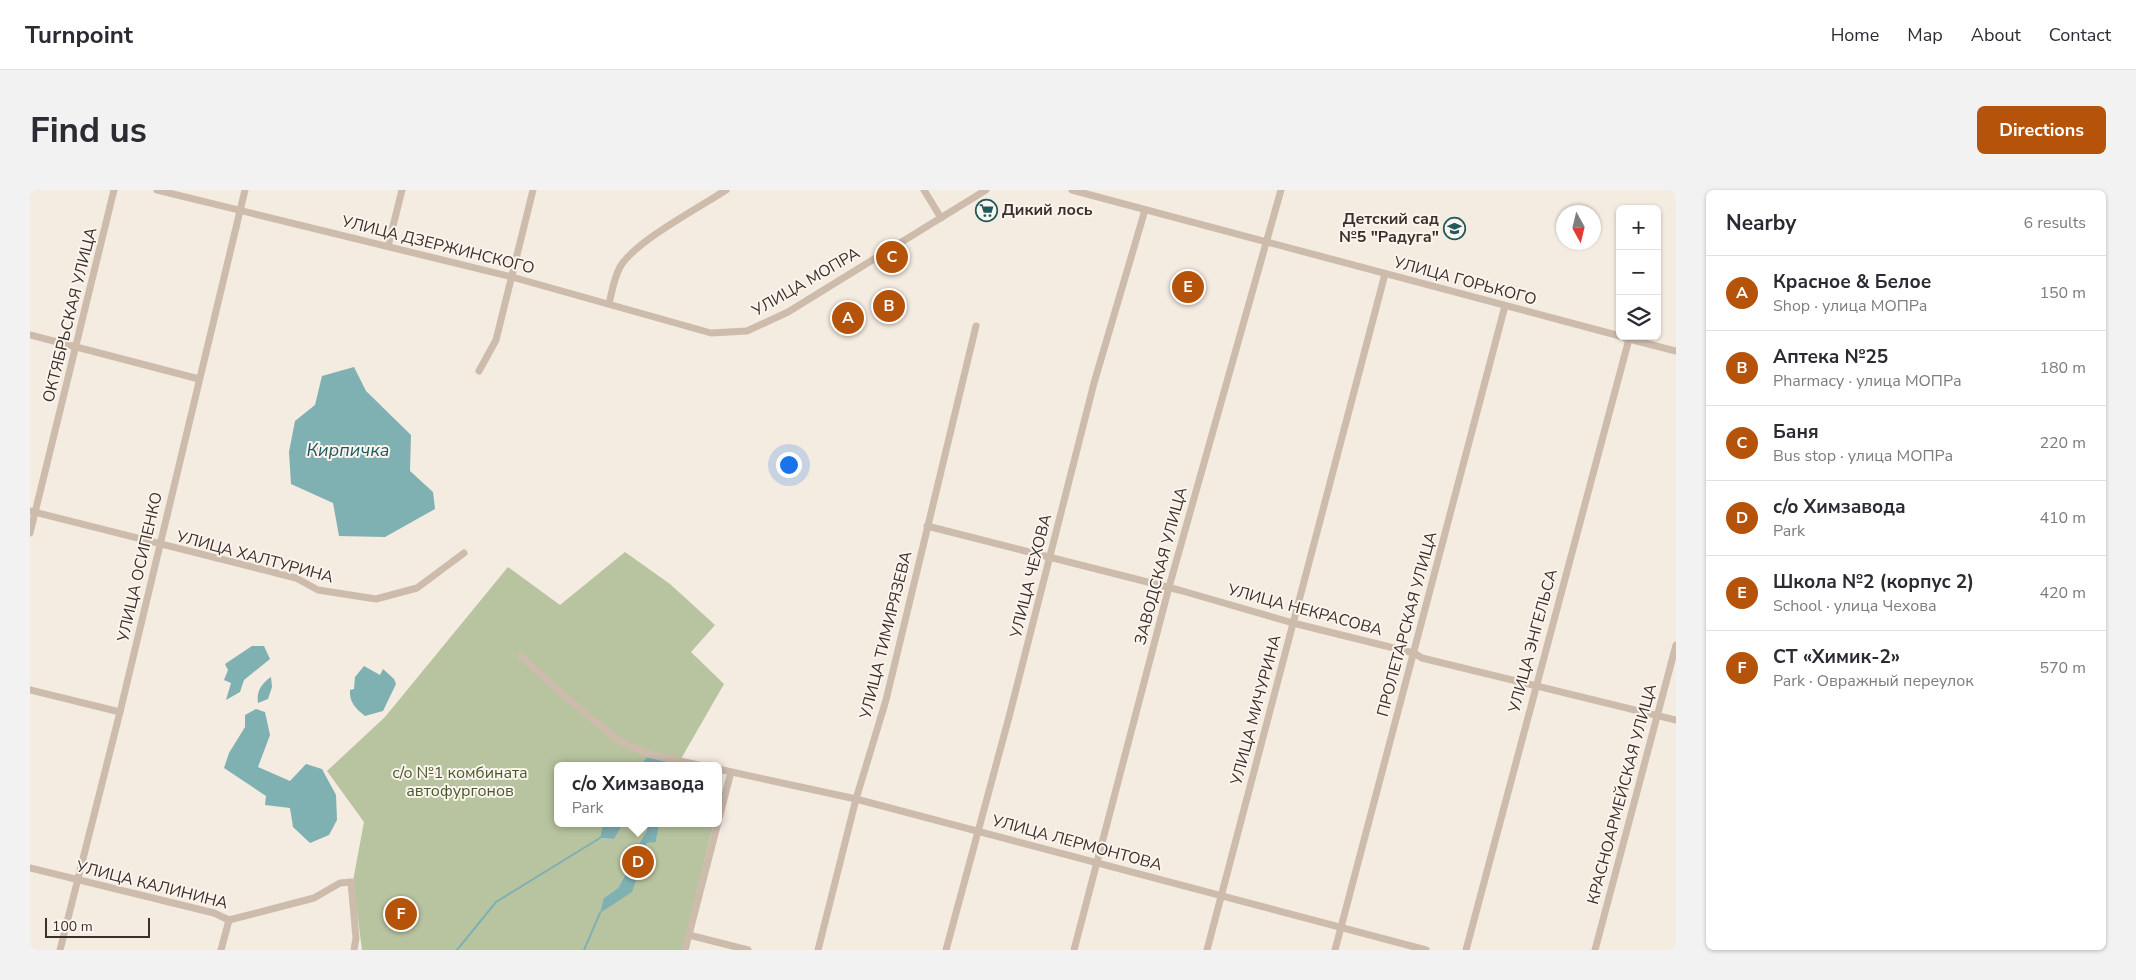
<!DOCTYPE html>
<html lang="en">
<head>
<meta charset="utf-8">
<style>
  :root { --surface:#fff; --page:#f2f2f3; --text:#2b2b33; --muted:#7c7c81; --line:#e1e1e2; --accent:#b45309 }
  body { margin:0; font-family:"Nunito Sans",sans-serif; background:var(--page); color:var(--text) }
  .controls { position:absolute; right:15px; top:15px; display:grid; overflow:hidden; border-radius:8px; box-shadow:0 1px 4px #0004 }
  .controls button { width:45px; height:45px; display:grid; place-items:center; padding:0; border:0; border-bottom:1px solid var(--line); background:var(--surface); color:var(--text); font:25px sans-serif }
  .compass { position:absolute; left:1526px; top:15px; width:45px; height:45px; border-radius:50%; background:var(--surface); box-shadow:0 1px 4px #0004; rotate:172deg }
  .scale { position:absolute; left:15px; bottom:12px; width:105px; box-sizing:border-box; padding-left:5px; border:2px solid #3b302b; border-top:0; font-size:14px; line-height:18px; white-space:nowrap; color:#3b302b; -webkit-text-stroke:4px #fbf5ee; paint-order:stroke }
  .you { position:absolute; left:758px; top:274px; width:18px; height:18px; margin:-12px; border:4px solid #fff; border-radius:50%; background:#1a73e8; box-shadow:0 0 0 8px #1a73e833 }
  .badge { display:grid; place-items:center; width:32px; height:32px; border-radius:50%; background:var(--accent); color:#fff; font-size:16px; font-weight:700 }
  .pin { position:absolute; translate:-50% -50%; border:2px solid #fff; box-shadow:0 1px 5px #0006 }
  .popup { position:absolute; left:524px; top:572px; width:168px; height:65px; box-sizing:border-box; display:grid; place-content:center; border-radius:8px; background:var(--surface); filter:drop-shadow(0 1px 4px #0005); font-size:16px; white-space:nowrap; color:var(--muted) }
  .popup b { font-size:19px; color:var(--text) }
  .popup::after { content:''; position:absolute; left:50%; top:100%; margin-left:-10px; border:10px solid transparent; border-top-color:var(--surface) }
  .list { margin:0; padding:0; list-style:none }
  h2 { display:flex; justify-content:space-between; align-items:center; height:65px; margin:0; padding:0 20px; font-size:21px }
  h2 small { font-size:16px; font-weight:400; color:var(--muted) }
  .list li { display:grid; grid-template-columns:32px 1fr auto; gap:15px; align-items:center; box-sizing:border-box; height:75px; padding:0 20px; border-top:1px solid var(--line) }
  .list b { display:block; font-size:19px; white-space:nowrap }
  .list p { margin:0; font-size:16px; white-space:nowrap; color:var(--muted) }
  .list em { font-size:16px; font-style:normal; color:var(--muted) }
  .icon { flex:none; width:28px; height:28px; fill:none; stroke:currentColor; stroke-width:2; stroke-linecap:round; stroke-linejoin:round }
  .map { position:relative; flex:none; width:1646px; height:760px; overflow:hidden; border-radius:8px }
  header { display:flex; align-items:center; gap:30px; box-sizing:border-box; height:70px; padding:0 25px; background:var(--surface); border-bottom:1px solid var(--line) }
  header strong { font-size:24px }
  nav { display:flex; gap:28px; margin-inline-start:auto; font-size:18px }
  .intro { display:flex; align-items:center; justify-content:space-between; box-sizing:border-box; height:120px; padding:0 30px }
  h1 { margin:0; font-size:35px }
  .button { padding:12px 22px; border-radius:8px; background:var(--accent); color:#fff; font-size:18px; font-weight:700 }
  main { display:flex; gap:30px; padding:0 30px }
  aside { flex:1; background:var(--surface); border-radius:8px; box-shadow:0 1px 4px #0004 }
  .map>svg:first-child { display:block }
  .green { fill:#b8c4a0; fill-rule:evenodd }
  .water { fill:#7fb0b2 }
  .lines { fill:none; stroke-linecap:round; stroke-linejoin:round }
  .stream { stroke:#7fb0b2; stroke-width:2 }
  .minor { stroke:#cdbbac; stroke-width:7 }
  .labels { text-anchor:middle; dominant-baseline:central; stroke-width:4; stroke-linejoin:round; paint-order:stroke }
  .poi-label { font-size:16px; font-weight:bold; fill:#3b302b; stroke:#fbf5ee; text-anchor:start }
  .street-label { font-size:16px; fill:#3b302b; stroke:#fbf5ee }
  .park-label { font-size:16px; fill:#4a5a2e; stroke:#fbf5ee }
  .water-label { font-size:18px; font-style:italic; fill:#1f5a5e; stroke:#fbf5ee }
</style>
</head>
<body>
<header>
<strong>Turnpoint</strong>
<nav><a>Home</a><a>Map</a><a>About</a><a>Contact</a></nav>
</header>
<div class="intro"><h1>Find us</h1><a class="button">Directions</a></div>
<main>
<div class="map">
<svg width="1646" height="760" viewBox="0 0 1646 760">
  <rect width="100%" height="100%" fill="#f4ebe1"/>
  <!-- green -->
  <path class="green" d="M 595,362 L 640,394 L 685,435 L 661,462 L 694,494 L 648,574 L 655,576 L 646,576 L 648,574 L 618,567 L 610,576 L 528,576 L 528,633 L 573,633 L 570,648 L 584,649 L 594,633 L 615,633 L 617,641 L 603,663 L 611,667 L 617,653 L 626,651 L 629,633 L 684,633 L 652,760 L 332,760 L 323,691 L 334,632 L 297,581 L 355,527 L 478,377 L 530,415 ZM 599,678 L 602,702 L 574,708 L 588,698 Z"/>
  <!-- water -->
  <g class="water">
    <path d="M 324,177 L 336,201 L 381,245 L 380,281 L 403,302 L 405,319 L 355,347 L 309,346 L 303,313 L 261,294 L 259,262 L 265,231 L 285,215 L 292,186 Z"/>
    <path d="M 222,456 L 234,456 L 240,469 L 214,490 L 210,502 L 196,510 L 201,493 L 194,490 L 198,480 L 195,474 Z"/>
    <path d="M 334,476 L 350,485 L 353,479 L 364,489 L 366,494 L 353,521 L 335,526 C 326,519 319,512 320,500 L 324,499 L 325,487 Z"/>
    <path d="M 241,487 L 242,497 L 238,509 L 228,513 C 226,501 232,493 241,487 Z"/>
    <path d="M 226,519 L 235,522 L 240,545 L 228,577 L 260,591 L 276,574 L 292,579 L 306,605 L 307,630 L 299,645 L 280,653 L 263,637 L 260,618 L 235,615 L 236,606 L 194,578 L 199,563 L 215,537 L 215,525 Z"/>
    <path d="M 617,567 L 648,574 L 646,576 L 610,576 Z"/>
    <path d="M 573,633 L 594,633 L 584,649 L 570,648 Z"/>
    <path d="M 615,633 L 629,633 L 626,652 L 617,653 L 611,667 L 603,663 L 617,641 Z"/>
    <path d="M 599,678 L 610,679 L 602,702 L 570,723 L 574,708 L 588,698 Z"/>
  </g>
  <g class="lines">
    <!-- stream -->
    <g class="stream">
      <path d="M 427,760 L 466,712 L 570,648"/>
      <path d="M 554,760 L 570,723"/>
    </g>
    <!-- minor -->
    <g class="minor">
      <path d="M 127,0 L 482,87 L 681,143 L 717,141 L 758,122 L 956,0"/>
      <path d="M 894,0 L 911,28"/>
      <path d="M 1042,0 L 1590,146"/>
      <path d="M 358,56 L 372,0"/>
      <path d="M 579,114 C 582,101 584,88 590,77 C 604,52 670,17 696,0"/>
      <path d="M 0,145 L 169,189"/>
      <path d="M 1595,148 L 1646,161"/>
      <path d="M 449,181 L 466,150 L 503,0"/>
      <path d="M 0,321 L 266,388 L 288,400 L 346,409 L 387,398 L 434,363"/>
      <path d="M 897,336 L 1149,400 L 1263,433 L 1384,463 L 1392,468 L 1646,530"/>
      <path d="M 0,343 L 84,0"/>
      <path d="M 491,466 L 538,509 L 588,550 L 618,564 L 673,576"/>
      <path d="M 0,500 L 90,522"/>
      <path d="M 688,579 L 826,609 L 1396,760"/>
      <path d="M 0,678 L 184,723 L 199,730 L 284,708 L 310,693 L 321,692 L 326,748 L 324,760"/>
      <path d="M 659,745 L 718,760"/>
      <path d="M 30,760 L 90,522 L 215,0"/>
      <path d="M 191,760 L 199,730"/>
      <path d="M 655,760 L 701,582"/>
      <path d="M 788,760 L 826,609 L 856,510 L 946,136"/>
      <path d="M 916,760 L 979,527 L 1064,193 L 1115,20"/>
      <path d="M 1044,760 L 1139,397 L 1251,0"/>
      <path d="M 1177,760 L 1355,84"/>
      <path d="M 1305,760 L 1475,116"/>
      <path d="M 1436,760 L 1599,149"/>
      <path d="M 1565,760 L 1646,455"/>
    </g>
  </g>
  <!-- icons -->
  <defs>
    <symbol id="supermarket-ring" viewBox="-11 -11 22 22"><circle r="9.5" fill="#fbf5ee" stroke="#1f5a5e" stroke-width="1.5"/><path d="M-6-5.5h2.5l.6 2H6L4.5 2H-2.5L-4.4-4H-6ZM-1.5 3.2a1.3 1.3 0 1 0 .1 0ZM3 3.2a1.3 1.3 0 1 0 .1 0Z" fill="#1f5a5e"/></symbol>
    <symbol id="school-ring" viewBox="-11 -11 22 22"><circle r="9.5" fill="#fbf5ee" stroke="#1f5a5e" stroke-width="1.5"/><path d="M0-5L7-2L0 1L-7-2ZM-4 1L0 2.5L4 1V4Q0 6-4 4Z" fill="#1f5a5e"/></symbol>
  </defs>
  <g fill-rule="evenodd">
    <use href="#supermarket-ring" x="944" y="8" width="25" height="25"/>
    <use href="#school-ring" x="1412" y="26" width="25" height="25"/>
  </g>
  <g class="labels">
    <!-- poi labels -->
    <g class="poi-label">
      <text x="972" y="20">Дикий лось</text>
      <text x="1409" y="29" text-anchor="end">Детский сад<tspan x="1409" dy="18">№5 "Радуга"</tspan></text>
    </g>
    <!-- street labels -->
    <g class="street-label">
      <text transform="translate(408 55) rotate(14)">УЛИЦА ДЗЕРЖИНСКОГО</text>
      <text transform="translate(1435 91) rotate(15)">УЛИЦА ГОРЬКОГО</text>
      <text transform="translate(776 92) rotate(-30)">УЛИЦА МОПРА</text>
      <text transform="translate(40 125) rotate(-76)">ОКТЯБРЬСКАЯ УЛИЦА</text>
      <text transform="translate(225 367) rotate(15)">УЛИЦА ХАЛТУРИНА</text>
      <text transform="translate(1131 376) rotate(-75)">ЗАВОДСКАЯ УЛИЦА</text>
      <text transform="translate(110 377) rotate(-77)">УЛИЦА ОСИПЕНКО</text>
      <text transform="translate(1001 386) rotate(-76)">УЛИЦА ЧЕХОВА</text>
      <text transform="translate(1275 420) rotate(15)">УЛИЦА НЕКРАСОВА</text>
      <text transform="translate(1377 434) rotate(-75)">ПРОЛЕТАРСКАЯ УЛИЦА</text>
      <text transform="translate(856 445) rotate(-76)">УЛИЦА ТИМИРЯЗЕВА</text>
      <text transform="translate(1503 451) rotate(-75)">УЛИЦА ЭНГЕЛЬСА</text>
      <text transform="translate(1226 520) rotate(-75)">УЛИЦА МИЧУРИНА</text>
      <text transform="translate(1592 604) rotate(-75)">КРАСНОАРМЕЙСКАЯ УЛИЦА</text>
      <text transform="translate(1047 653) rotate(15)">УЛИЦА ЛЕРМОНТОВА</text>
      <text transform="translate(122 695) rotate(14)">УЛИЦА КАЛИНИНА</text>
    </g>
    <!-- park labels -->
    <g class="park-label">
      <text x="430" y="583">с/о №1 комбината<tspan x="430" dy="18">автофургонов</tspan></text>
    </g>
    <!-- water labels -->
    <g class="water-label">
      <text x="318" y="260">Кирпичка</text>
    </g>
  </g>
</svg>
<div class="controls">
<button>+</button>
<button>−</button>
<button><svg class="icon" aria-label="layers" viewBox="0 0 24 24"><path d="M12 4l9 5-9 5-9-5zM3 14l9 5 9-5"/></svg></button>
</div>
<svg class="compass" viewBox="-18 -18 36 36"><path d="M0-13l5 13h-10z" fill="#e53935"/><path d="M0 13l5-13h-10z" fill="#7c7c81"/></svg>
<div class="scale">100 m</div>
<div class="you"></div>
<div class="pin badge" style="left:818px;top:128px">A</div>
<div class="pin badge" style="left:859px;top:116px">B</div>
<div class="pin badge" style="left:862px;top:67px">C</div>
<div class="pin badge" style="left:608px;top:672px">D</div>
<div class="popup"><b>с/о Химзавода</b>Park</div>
<div class="pin badge" style="left:1158px;top:97px">E</div>
<div class="pin badge" style="left:371px;top:724px">F</div>
</div>
<aside>
<h2>Nearby<small>6 results</small></h2>
<ul class="list">
<li><span class="badge">A</span><div><b>Красное &amp; Белое</b><p>Shop · улица МОПРа</p></div><em>150 m</em></li>
<li><span class="badge">B</span><div><b>Аптека №25</b><p>Pharmacy · улица МОПРа</p></div><em>180 m</em></li>
<li><span class="badge">C</span><div><b>Баня</b><p>Bus stop · улица МОПРа</p></div><em>220 m</em></li>
<li><span class="badge">D</span><div><b>с/о Химзавода</b><p>Park</p></div><em>410 m</em></li>
<li><span class="badge">E</span><div><b>Школа №2 (корпус 2)</b><p>School · улица Чехова</p></div><em>420 m</em></li>
<li><span class="badge">F</span><div><b>СТ «Химик-2»</b><p>Park · Овражный переулок</p></div><em>570 m</em></li>
</ul>
</aside>
</main>
</body>
</html>
